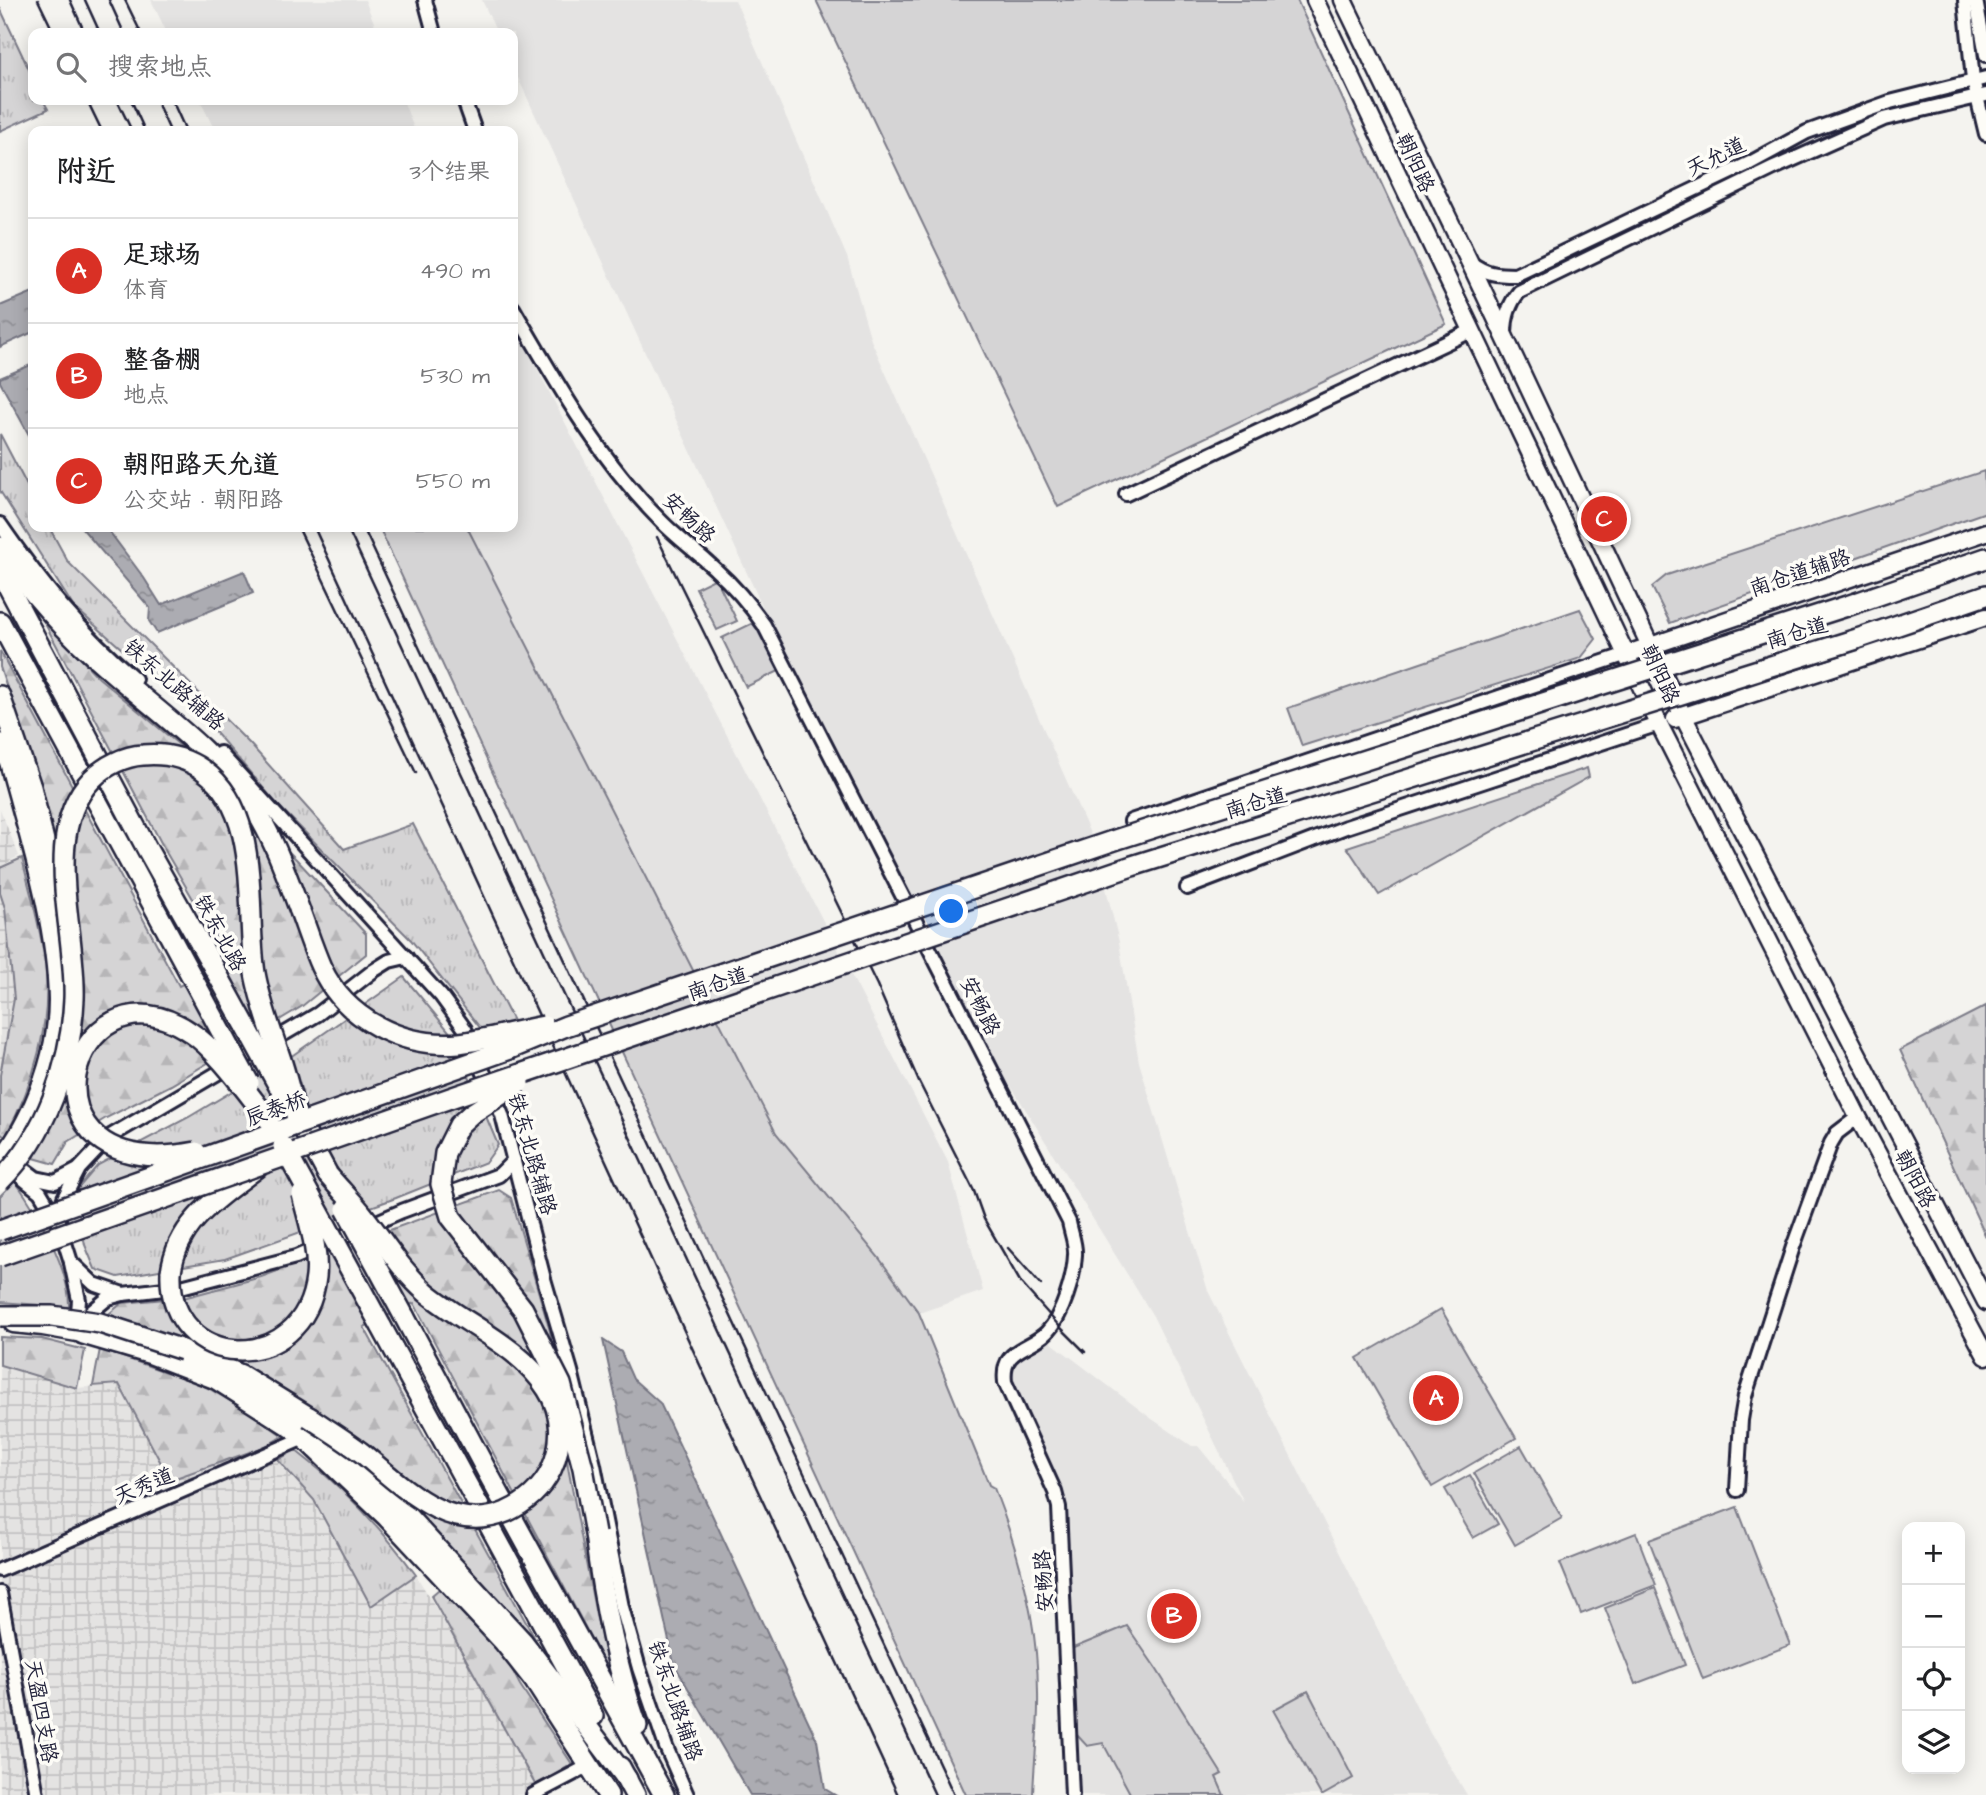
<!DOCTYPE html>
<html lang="zh">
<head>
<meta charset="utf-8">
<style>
  :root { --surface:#fff; --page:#f2f2f2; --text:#202124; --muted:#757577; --line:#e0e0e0; --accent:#d93025 }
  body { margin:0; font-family:"Architects Daughter","LXGW WenKai TC",sans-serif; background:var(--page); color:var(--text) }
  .controls { position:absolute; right:21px; bottom:21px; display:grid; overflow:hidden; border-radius:14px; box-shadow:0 4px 18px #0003 }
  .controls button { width:63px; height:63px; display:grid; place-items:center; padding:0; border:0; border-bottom:2px solid var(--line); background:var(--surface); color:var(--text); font:35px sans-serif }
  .you { position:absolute; left:952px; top:912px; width:24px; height:24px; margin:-18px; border:5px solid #fff; border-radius:50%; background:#1a73e8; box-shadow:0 0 0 10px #1a73e833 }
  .badge { display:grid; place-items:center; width:46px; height:46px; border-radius:50%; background:var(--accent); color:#fff; font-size:23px; font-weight:700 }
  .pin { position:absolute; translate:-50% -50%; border:4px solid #fff; box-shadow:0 2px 7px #0006 }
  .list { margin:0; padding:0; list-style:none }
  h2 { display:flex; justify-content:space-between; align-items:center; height:91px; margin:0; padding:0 28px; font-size:30px }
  h2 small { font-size:23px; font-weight:400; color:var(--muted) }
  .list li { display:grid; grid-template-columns:46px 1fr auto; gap:21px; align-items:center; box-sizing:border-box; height:105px; padding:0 28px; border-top:2px solid var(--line) }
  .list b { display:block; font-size:26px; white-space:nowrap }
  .list p { margin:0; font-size:23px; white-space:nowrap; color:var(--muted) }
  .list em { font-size:23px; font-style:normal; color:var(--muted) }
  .icon { flex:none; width:38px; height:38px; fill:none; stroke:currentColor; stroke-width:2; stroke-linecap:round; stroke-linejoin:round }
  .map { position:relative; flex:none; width:1986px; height:1795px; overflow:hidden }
  .search { position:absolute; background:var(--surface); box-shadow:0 4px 18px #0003; left:28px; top:28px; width:490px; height:77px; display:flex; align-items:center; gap:18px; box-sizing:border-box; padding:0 24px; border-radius:14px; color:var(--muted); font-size:26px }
  .panel { position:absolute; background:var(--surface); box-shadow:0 4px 18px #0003; left:28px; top:126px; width:490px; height:406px; border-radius:14px }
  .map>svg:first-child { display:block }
  .built { fill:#e4e3e2 }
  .industrial { fill:url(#industrial-grid) }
  .green { fill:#d5d4d5; stroke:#7c7b88; stroke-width:2 }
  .forest { fill:url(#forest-firs); stroke:#7c7b88; stroke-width:2 }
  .park { fill:url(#park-tufts); stroke:#7c7b88; stroke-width:2 }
  .water { fill:url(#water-ripples); stroke:#757582; stroke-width:2 }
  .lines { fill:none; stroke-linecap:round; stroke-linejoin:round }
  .minor-casing { stroke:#22223b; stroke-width:18 }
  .major-casing { stroke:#22223b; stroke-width:21 }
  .highway-casing { stroke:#22223b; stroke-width:24 }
  .minor { stroke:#fdfcf7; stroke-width:12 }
  .major { stroke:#fdfcf7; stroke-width:16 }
  .highway { stroke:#fdfcf7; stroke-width:19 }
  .rail { stroke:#22223b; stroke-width:2.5 }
  .highway-bridge-casing { stroke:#22223b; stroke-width:24; stroke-linecap:butt }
  .highway-bridge { stroke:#fdfcf7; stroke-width:19 }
  .labels { text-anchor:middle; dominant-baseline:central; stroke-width:7; stroke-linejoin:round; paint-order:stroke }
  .street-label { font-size:21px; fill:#22223b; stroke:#fdfcf7 }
</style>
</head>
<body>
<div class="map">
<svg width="1986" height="1795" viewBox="0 0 1986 1795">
  <defs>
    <pattern id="industrial-grid" width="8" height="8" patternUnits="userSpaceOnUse" patternTransform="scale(1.75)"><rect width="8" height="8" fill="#e4e3e2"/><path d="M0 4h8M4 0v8" fill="none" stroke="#c3c2c3"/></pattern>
    <pattern id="forest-firs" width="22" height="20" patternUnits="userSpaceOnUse" patternTransform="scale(1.75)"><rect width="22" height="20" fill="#d5d4d5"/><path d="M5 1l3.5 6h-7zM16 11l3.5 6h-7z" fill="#b7b6b8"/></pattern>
    <pattern id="park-tufts" width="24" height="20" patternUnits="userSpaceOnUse" patternTransform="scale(1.75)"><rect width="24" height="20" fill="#d5d4d5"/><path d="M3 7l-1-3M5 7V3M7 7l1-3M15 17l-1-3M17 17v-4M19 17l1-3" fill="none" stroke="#b7b6b8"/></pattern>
    <pattern id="water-ripples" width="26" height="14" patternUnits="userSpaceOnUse" patternTransform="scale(1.75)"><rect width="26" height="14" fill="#acacb2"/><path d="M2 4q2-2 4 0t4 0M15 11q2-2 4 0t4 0" fill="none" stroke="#8c8c92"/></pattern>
  </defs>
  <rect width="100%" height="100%" fill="#f4f3ef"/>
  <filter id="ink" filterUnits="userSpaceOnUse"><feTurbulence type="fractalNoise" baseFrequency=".0143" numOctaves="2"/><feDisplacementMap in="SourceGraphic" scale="14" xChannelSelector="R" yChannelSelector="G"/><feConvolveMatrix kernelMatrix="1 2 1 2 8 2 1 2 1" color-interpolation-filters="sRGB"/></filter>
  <g filter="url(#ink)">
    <!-- built -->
    <g class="built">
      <path d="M 151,0 L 365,0 L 378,33 L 167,33 Z"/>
      <path d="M 482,0 L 735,0 L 847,257 L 871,340 L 1096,847 L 1119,942 L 1139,1062 L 1208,1291 L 1430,1733 L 1467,1795 L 1076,1795 L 1064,1536 L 1010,1379 L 1009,1370 L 1013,1361 L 1048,1340 L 1152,1419 L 1192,1446 L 1198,1446 L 1244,1502 L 1153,1316 L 1016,1094 L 956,1008 L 887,876 L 513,67 L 513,33 L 497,33 Z"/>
      <path d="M 200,100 L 403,100 L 415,131 L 215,131 Z"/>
      <path d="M 513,322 L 948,1162 L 983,1291 L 919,1313 L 879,1258 L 776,1134 L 467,527 L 513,527 Z"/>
    </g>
    <!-- industrial -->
    <g class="industrial">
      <path d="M 0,809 L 19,856 L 0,867 Z"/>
      <path d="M 0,893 L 5,908 L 14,999 L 0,1075 Z"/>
      <path d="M 0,1365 L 77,1388 L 119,1384 L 170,1480 L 264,1447 L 314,1500 L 371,1606 L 416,1575 L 493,1703 L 541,1795 L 0,1795 Z"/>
    </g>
    <!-- green -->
    <g class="green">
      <path d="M 816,0 L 1297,0 L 1446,324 L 1058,507 Z"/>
      <path d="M 1984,471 L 1986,512 L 1670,623 L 1652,587 L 1667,575 Z"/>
      <path d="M 379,527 L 467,527 L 776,1133 L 879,1258 L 919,1313 L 989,1485 L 994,1488 C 1019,1552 1038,1623 1038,1693 C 1039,1727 1034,1761 1033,1795 L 966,1795 Z"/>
      <path d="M 716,578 L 737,621 L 717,630 L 696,588 Z"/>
      <path d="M 1580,609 L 1596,639 L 1581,658 L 1302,746 L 1288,708 Z"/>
      <path d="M 755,622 L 779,671 L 746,687 L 722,638 Z"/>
      <path d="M 1587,768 L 1589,777 L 1379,895 L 1347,847 Z"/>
      <path d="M 15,1181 C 37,1211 70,1269 69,1307 L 0,1302 L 0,1196 Z"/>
      <path d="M 1441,1309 L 1516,1438 L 1432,1487 L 1357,1358 Z"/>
      <path d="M 1521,1446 L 1562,1518 L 1515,1545 L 1474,1473 Z"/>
      <path d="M 1470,1475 L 1498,1524 L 1473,1538 L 1445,1489 Z"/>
      <path d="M 1737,1507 L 1790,1645 L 1703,1679 L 1649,1540 Z"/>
      <path d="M 1636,1533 L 1656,1585 L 1581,1614 L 1560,1563 Z"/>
      <path d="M 1655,1588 L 1685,1665 L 1635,1684 L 1605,1608 Z"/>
      <path d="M 1127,1626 L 1157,1670 L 1222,1774 L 1216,1777 L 1224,1795 L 1131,1795 L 1103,1743 L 1087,1746 L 1076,1734 L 1071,1649 Z"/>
      <path d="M 1308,1691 L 1353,1778 L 1323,1795 L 1321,1795 L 1273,1710 Z"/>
    </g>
    <!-- forest -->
    <g class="forest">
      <path d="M 42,618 L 99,678 L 201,763 L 297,860 L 366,934 L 366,954 L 301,1007 L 171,1085 L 106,1118 L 68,1142 L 55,1164 L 34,1158 L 51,1121 L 80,1034 L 84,1008 L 78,941 L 52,830 L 35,770 L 0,667 L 0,651 L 179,986 L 229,961 L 167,854 Z"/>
      <path d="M 22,858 C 30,892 41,928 45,963 C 52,1023 34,1085 5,1137 L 0,1133 L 0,1075 L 14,999 L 5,908 L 0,893 L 0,868 Z"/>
      <path d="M 1986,1006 L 1986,1237 L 1900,1050 Z"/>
      <path d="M 499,1190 L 511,1198 L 550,1331 L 568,1467 L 596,1615 L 612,1678 L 414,1303 L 364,1327 L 545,1657 L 194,1346 C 164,1334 136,1320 104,1318 L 122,1303 L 187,1297 L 261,1277 Z"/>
      <path d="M 0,1337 L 42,1339 L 85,1350 L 77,1388 L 0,1365 Z"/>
      <path d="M 100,1349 L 203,1385 L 252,1414 L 283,1436 L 264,1447 L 170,1480 L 119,1384 L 93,1386 Z"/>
      <path d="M 439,1589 L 505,1656 L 520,1685 L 572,1764 L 536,1786 L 431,1596 Z"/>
    </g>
    <!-- park -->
    <g class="park">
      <path d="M 0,8 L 33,78 L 33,100 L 43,100 L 48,109 L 0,131 Z"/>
      <path d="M 0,434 L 33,497 L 33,527 L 49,527 L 68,562 L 250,744 L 344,849 L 413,824 L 515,1025 L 485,1034 L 411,940 L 277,804 L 211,727 L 73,606 L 0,491 Z"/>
      <path d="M 404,977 L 452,1035 L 498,1145 L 486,1162 L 396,1198 L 225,1259 L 118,1277 L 95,1269 L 85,1245 L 75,1192 L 98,1165 L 189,1117 L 293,1055 Z"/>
      <path d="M 295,1450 C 342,1486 381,1527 416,1575 L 371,1606 L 314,1500 L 278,1460 Z"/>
    </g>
    <!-- water -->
    <g class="water">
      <path d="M 33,292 L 33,332 L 0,347 L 0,306 Z"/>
      <path d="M 33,364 L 33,433 L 29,435 L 0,382 L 0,378 Z"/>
      <path d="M 81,527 L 106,527 L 144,578 L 161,605 L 244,571 L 253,593 L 157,633 L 149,621 L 150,608 Z"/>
      <path d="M 603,1340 L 621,1352 L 633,1379 L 660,1403 L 817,1740 L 825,1789 L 835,1795 L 750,1795 L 674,1664 Z"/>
    </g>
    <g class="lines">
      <defs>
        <g id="minor">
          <path d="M 425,0 L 434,33"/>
          <path d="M 1965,0 L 1973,80 L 1986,134"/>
          <path d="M 1976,0 L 1986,55"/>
          <path d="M 464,100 L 475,131"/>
          <path d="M 1471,263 C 1486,274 1497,275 1515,275 L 1750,163 L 1807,132 L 1890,102 L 1986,78"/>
          <path d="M 513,308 C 556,382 598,457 659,519 C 676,537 697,552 715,569 C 733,585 750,605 764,625 L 1069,1222 C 1071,1233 1076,1245 1075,1255 C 1074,1277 1063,1315 1047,1332 C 1029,1351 1001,1347 1005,1382 L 1055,1492 L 1059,1507 L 1072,1795"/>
          <path d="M 1505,333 C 1505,317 1509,304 1519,292 L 1774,168 L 1884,119 L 1986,95"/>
          <path d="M 1126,494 L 1471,331"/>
          <path d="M 0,524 C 42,585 79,631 135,679"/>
          <path d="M 220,753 L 441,996 L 465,1029 L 502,1115 L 544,1279 L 571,1371 L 594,1465 L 622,1607 L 639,1668 L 666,1747 L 687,1795"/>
          <path d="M 1131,821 L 1627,654"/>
          <path d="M 1187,888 L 1346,827 L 1659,724"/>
          <path d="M 6,1165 L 40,1192 L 55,1217"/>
          <path d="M 24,1169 L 36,1178 L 55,1182 L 76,1171"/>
          <path d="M 71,1263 L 79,1300 L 77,1324"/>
          <path d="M 123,1294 L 94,1284 L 71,1262 L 59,1224 L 59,1214 L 64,1198 L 79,1169 L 109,1137 L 318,1014 L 373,971 L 389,961 L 406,957"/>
          <path d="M 84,1327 L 90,1313 L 108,1298 L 123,1294 L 181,1287 L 296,1257 L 402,1211 L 499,1175 L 514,1160"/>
          <path d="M 1737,1490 L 1741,1420 L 1745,1396 L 1793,1247 L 1831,1143 L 1837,1133 L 1858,1117"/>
          <path d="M 0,1570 L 304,1438"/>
          <path d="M 0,1593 L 37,1795"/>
          <path d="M 533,1795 L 590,1765"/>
        </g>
        <g id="major">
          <path d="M 1315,0 L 1659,724 L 1858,1117 L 1986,1356"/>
          <path d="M 1343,0 L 1470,263 L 1683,716 L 1986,1302"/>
          <path d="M 1627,654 L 1986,532"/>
          <path d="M 1675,719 L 1986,617"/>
          <path d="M 0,742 L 7,758 C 27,834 56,921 57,1000 C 57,1036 47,1072 33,1104 C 24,1124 14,1143 0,1159"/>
          <path d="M 13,1324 L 43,1327 L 83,1334"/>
        </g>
        <g id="highway">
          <path d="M 0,547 C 30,593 68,634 110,670 C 158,712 215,752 252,805 C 274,838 286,874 300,911"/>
          <path d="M 0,571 L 147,849 L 214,968"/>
          <path d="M 1847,606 L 1986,558"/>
          <path d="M 0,622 L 193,979"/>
          <path d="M 1857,639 L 1986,595"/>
          <path d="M 0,696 L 31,787 L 60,907"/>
          <path d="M 296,1115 L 328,1175"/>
          <path d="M 171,1272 C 177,1222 220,1196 257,1168"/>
          <path d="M 404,1316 L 491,1479 L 664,1795"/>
          <path d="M 381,1326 L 593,1716"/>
          <path d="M 83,1334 L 151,1354 L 216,1379 L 296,1430 L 387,1517 L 504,1642 L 534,1680 L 608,1795"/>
          <path d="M 183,1350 L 241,1375 L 309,1417 L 382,1489 L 523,1642 L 627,1779"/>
          <path d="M 595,1534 C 603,1600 615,1663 637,1726"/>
          <path d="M 620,1767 L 635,1795"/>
        </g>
      </defs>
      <!-- minor casing -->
      <use href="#minor" class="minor-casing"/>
      <!-- major casing -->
      <use href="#major" class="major-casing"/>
      <!-- highway casing -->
      <use href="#highway" class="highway-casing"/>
      <!-- minor -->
      <use href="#minor" class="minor"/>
      <!-- major -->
      <use href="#major" class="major"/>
      <!-- highway -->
      <use href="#highway" class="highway"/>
      <!-- rail -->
      <g class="rail">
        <path d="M 38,0 L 54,33"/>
        <path d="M 70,0 L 85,33"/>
        <path d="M 85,0 L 100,33"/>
        <path d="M 109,0 L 124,33"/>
        <path d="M 125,0 L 141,33"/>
        <path d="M 87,100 L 102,131"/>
        <path d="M 117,100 L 132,131"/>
        <path d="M 131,100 L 145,131"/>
        <path d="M 156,100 L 170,131"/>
        <path d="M 172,100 L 186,131"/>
        <path d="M 298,527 L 416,773"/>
        <path d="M 314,527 L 898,1795"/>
        <path d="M 347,527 L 935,1795"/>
        <path d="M 363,527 L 954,1795"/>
        <path d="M 657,537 L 877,985 L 919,1082 L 974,1191 L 984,1219 L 1021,1283 L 1061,1328 L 1085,1352"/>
        <path d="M 1008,1248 L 1041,1285"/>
      </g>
      <defs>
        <g id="highway-bridge">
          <path d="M 300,911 C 307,930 313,949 321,967 C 345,1019 402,1048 459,1043 C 487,1040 515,1031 544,1026"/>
          <path d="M 214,968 L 283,1094"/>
          <path d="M 193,979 L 249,1083"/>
          <path d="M 519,1083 L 471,1114 L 459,1125 L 445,1153 L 441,1184 L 451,1217 L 523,1309 L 561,1384 L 583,1468 L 595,1534"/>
          <path d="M 283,1146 L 381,1326"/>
          <path d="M 196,1152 C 4,1188 70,951 190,1032 C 218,1050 247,1093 269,1120"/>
          <path d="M 0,1181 C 47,1134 71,1064 74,999 C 77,932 40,832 92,779 C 105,766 124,756 143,755 C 165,753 186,758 203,770 C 263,814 245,909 255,973 C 260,1001 270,1028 279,1054 C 286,1074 291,1095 296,1115"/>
          <path d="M 346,1209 L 404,1316"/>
          <path d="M 0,1230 L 510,1049 L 566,1026 L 1118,839 L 1847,606"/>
          <path d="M 0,1256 L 453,1097 L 1132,866 L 1857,639"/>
          <path d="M 171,1272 C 167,1373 305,1377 316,1277 C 319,1250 308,1220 302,1194"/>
          <path d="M 0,1316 L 52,1316 L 100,1323 L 183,1350"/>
          <path d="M 309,1417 C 327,1429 345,1440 362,1453 C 402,1486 449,1536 506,1512 C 526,1503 541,1490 551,1470 C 563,1444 563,1413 547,1389 C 519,1345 466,1325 427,1293 C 400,1270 382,1238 360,1211 C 350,1199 338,1187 328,1175"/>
        </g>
      </defs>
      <!-- highway-bridge casing -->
      <use href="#highway-bridge" class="highway-bridge-casing"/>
      <!-- highway-bridge -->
      <use href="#highway-bridge" class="highway-bridge"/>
    </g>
  </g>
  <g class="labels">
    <!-- street labels -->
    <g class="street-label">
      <text transform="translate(1716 157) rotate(-26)">天允道</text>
      <text transform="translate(1415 163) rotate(65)">朝阳路</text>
      <text transform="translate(689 518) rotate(43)">安畅路</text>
      <text transform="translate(1800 573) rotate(-19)">南仓道辅路</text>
      <text transform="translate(1797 633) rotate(-17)">南仓道</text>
      <text transform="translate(1660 674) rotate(65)">朝阳路</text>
      <text transform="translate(174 685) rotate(41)">铁东北路辅路</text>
      <text transform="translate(1256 803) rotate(-17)">南仓道</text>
      <text transform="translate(220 933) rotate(61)">铁东北路</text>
      <text transform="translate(718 984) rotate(-19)">南仓道</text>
      <text transform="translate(980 1006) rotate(63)">安畅路</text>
      <text transform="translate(276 1109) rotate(-20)">辰泰桥</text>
      <text transform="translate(532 1154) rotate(74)">铁东北路辅路</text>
      <text transform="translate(1915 1179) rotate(62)">朝阳路</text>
      <text transform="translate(144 1486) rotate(-23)">天秀道</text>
      <text transform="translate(1044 1581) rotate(-93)">安畅路</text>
      <text transform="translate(675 1701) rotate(71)">铁东北路辅路</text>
      <text transform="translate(41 1711) rotate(80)">天盈四支路</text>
    </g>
  </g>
</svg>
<div class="controls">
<button>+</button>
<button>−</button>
<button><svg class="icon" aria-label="locate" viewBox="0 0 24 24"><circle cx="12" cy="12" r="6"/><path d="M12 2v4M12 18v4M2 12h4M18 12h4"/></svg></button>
<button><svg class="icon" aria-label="layers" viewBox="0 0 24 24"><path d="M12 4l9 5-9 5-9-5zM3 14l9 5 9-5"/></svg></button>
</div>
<div class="you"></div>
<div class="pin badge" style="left:1436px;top:1398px">A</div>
<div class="pin badge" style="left:1174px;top:1616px">B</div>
<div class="pin badge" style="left:1604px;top:519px">C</div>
<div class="search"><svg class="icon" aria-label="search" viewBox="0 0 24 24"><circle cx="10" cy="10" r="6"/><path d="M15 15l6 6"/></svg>搜索地点</div>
<section class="panel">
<h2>附近<small>3个结果</small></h2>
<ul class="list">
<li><span class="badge">A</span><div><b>足球场</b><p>体育</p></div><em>490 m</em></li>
<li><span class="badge">B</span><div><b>整备棚</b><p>地点</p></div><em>530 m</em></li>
<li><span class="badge">C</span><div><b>朝阳路天允道</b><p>公交站 · 朝阳路</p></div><em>550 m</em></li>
</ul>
</section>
</div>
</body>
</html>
